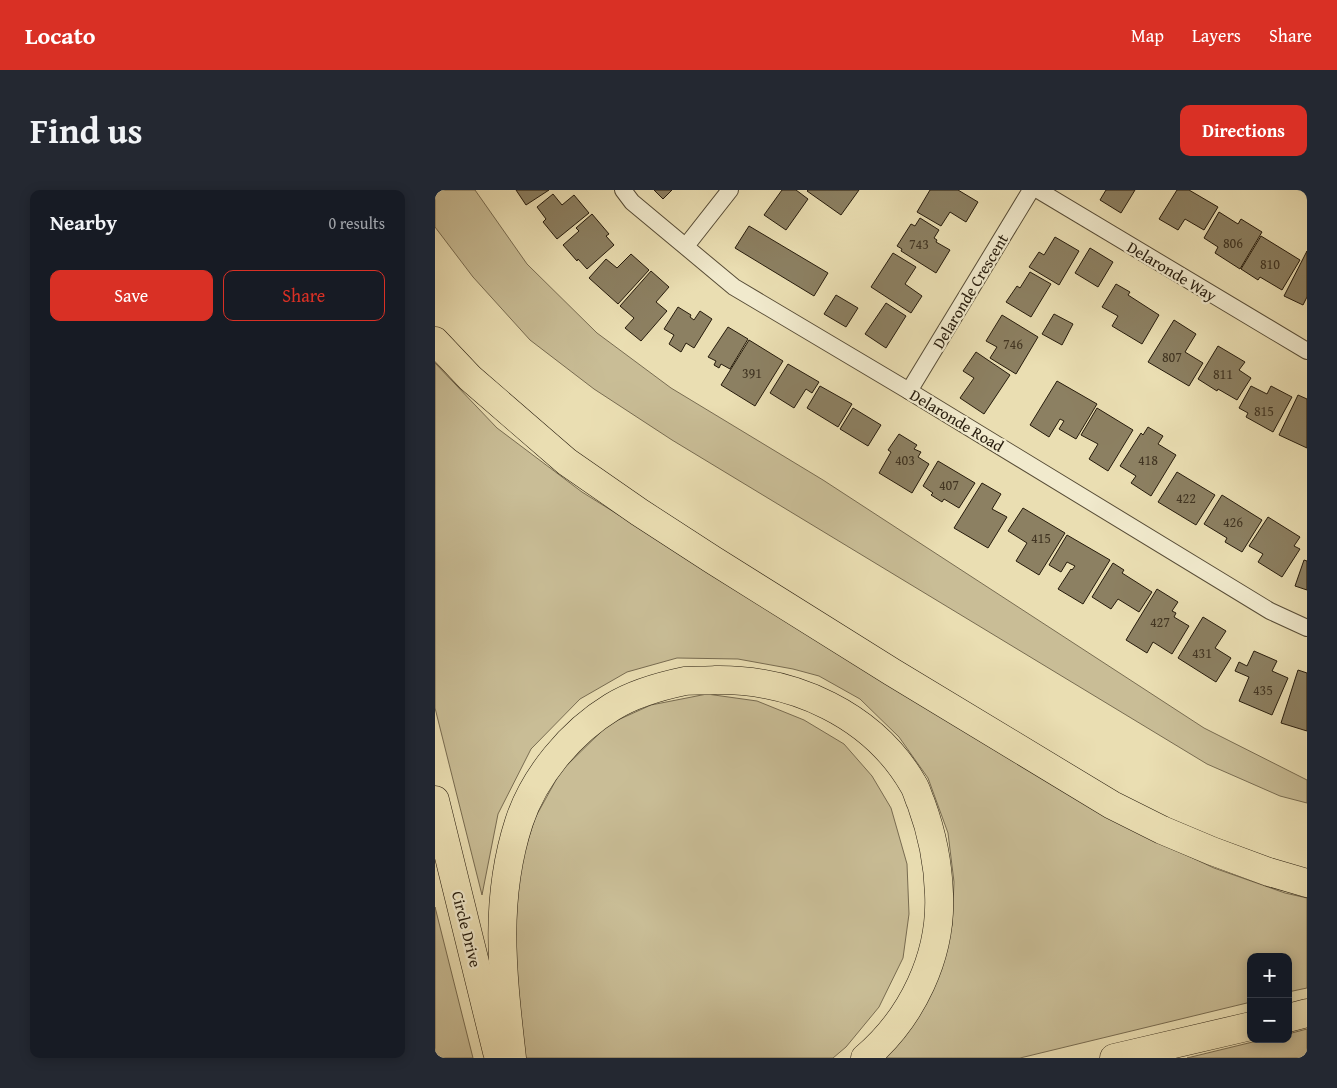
<!DOCTYPE html>
<html lang="en">
<head>
<meta charset="utf-8">
<style>
  :root { --surface:#171b24; --page:#242831; --text:#f1f3f6; --muted:#9ea1a6; --line:#363941; --accent:#d93025 }
  body { margin:0; font-family:"Gentium Book Plus",serif; background:var(--page); color:var(--text) }
  .controls { position:absolute; right:15px; bottom:15px; display:grid; overflow:hidden; border-radius:10px; box-shadow:0 2px 12px #0003 }
  .controls button { width:45px; height:45px; display:grid; place-items:center; padding:0; border:0; border-bottom:1px solid var(--line); background:var(--surface); color:var(--text); font:25px sans-serif }
  .list { margin:0; padding:0; list-style:none }
  h2 { display:flex; justify-content:space-between; align-items:center; height:65px; margin:0; padding:0 20px; font-size:21px }
  h2 small { font-size:16px; font-weight:400; color:var(--muted) }
  .actions { display:flex; gap:10px; padding:15px 20px }
  .actions a { flex:1; padding:11px 0; border:1px solid var(--accent); border-radius:10px; text-align:center; font-size:18px; color:var(--accent) }
  .actions .main { background:var(--accent); color:#fff }
  .map { position:relative; flex:none; width:872px; height:868px; overflow:hidden; border-radius:10px }
  header { display:flex; align-items:center; gap:30px; box-sizing:border-box; height:70px; padding:0 25px; background:var(--accent); color:#fff }
  header strong { font-size:24px }
  nav { display:flex; gap:28px; margin-inline-start:auto; font-size:18px }
  .intro { display:flex; align-items:center; justify-content:space-between; box-sizing:border-box; height:120px; padding:0 30px }
  h1 { margin:0; font-size:35px }
  .button { padding:12px 22px; border-radius:10px; background:var(--accent); color:#fff; font-size:18px; font-weight:700 }
  main { display:flex; gap:30px; padding:0 30px }
  aside { flex:1; background:var(--surface); border-radius:10px; box-shadow:0 2px 12px #0003 }
  .map>svg:first-child { display:block }
  .green { fill:#c9bd96; stroke:#786c51 }
  .building { fill:#8c8062; stroke:#261b0c }
  .lines { fill:none; stroke-linecap:round; stroke-linejoin:round }
  .minor-casing { stroke:#574c36; stroke-width:18 }
  .motorway-casing { stroke:#261b0c; stroke-width:29 }
  .minor { stroke:#f1eacd; stroke-width:16 }
  .motorway { stroke:#eadeb2; stroke-width:28 }
  .labels { text-anchor:middle; dominant-baseline:central; stroke-width:4.5; stroke-linejoin:round; paint-order:stroke }
  .number-label { font-size:14px; fill:#403422 }
  .street-label { font-size:16px; fill:#261b0c; stroke:#f1eacd }
</style>
</head>
<body>
<header>
<strong>Locato</strong>
<nav><a>Map</a><a>Layers</a><a>Share</a></nav>
</header>
<div class="intro"><h1>Find us</h1><a class="button">Directions</a></div>
<main>
<aside>
<h2>Nearby<small>0 results</small></h2>
<ul class="list">
</ul>
<div class="actions"><a class="main">Save</a><a>Share</a></div>
</aside>
<div class="map">
<svg width="872" height="868" viewBox="0 0 872 868">
  <rect width="100%" height="100%" fill="#eadeb2"/>
  <filter id="stains"><feTurbulence type="fractalNoise" baseFrequency=".004" numOctaves="4"/><feColorMatrix values="0 0 0 0 .2 0 0 0 0 .09 0 0 0 0 .02 0 0 0 .5 -.17"/></filter>
  <radialGradient id="worn" r=".72"><stop offset=".6" stop-color="#630" stop-opacity="0"/><stop offset="1" stop-color="#630" stop-opacity=".3"/></radialGradient>
  <!-- green -->
  <g class="green">
    <path d="M 0,0 L 40,0 L 92,74 L 162,143 L 236,198 L 388,290 L 769,538 L 872,590 L 872,613 L 845,606 L 772,574 L 237,250 L 159,199 L 95,150 L 38,87 L 0,37 Z"/>
    <path d="M 0,173 L 62,238 L 147,302 L 423,475 L 704,643 L 779,678 L 850,703 L 872,708 L 872,798 L 853,802 L 853,767 L 816,767 L 816,812 L 585,868 L 444,868 L 509,764 L 517,735 L 519,692 L 513,643 L 493,588 L 464,547 L 425,509 L 384,486 L 358,479 L 303,469 L 242,468 L 192,482 L 145,509 L 96,559 L 63,624 L 47,705 L 0,518 Z"/>
    <path d="M 272,504 L 322,511 L 369,530 L 409,554 L 437,586 L 456,618 L 472,674 L 474,724 L 468,768 L 444,817 L 411,857 L 398,868 L 87,868 L 84,847 L 78,696 L 100,628 L 126,581 L 174,534 L 216,515 Z"/>
    <path d="M 0,717 L 38,868 L 0,868 Z"/>
    <path d="M 872,839 L 872,868 L 752,868 L 830,849 L 853,849 L 853,844 Z"/>
  </g>
  <!-- building -->
  <g class="building">
    <path d="M 81,0 L 114,0 L 91,15 Z"/>
    <path d="M 219,0 L 237,0 L 228,9 Z"/>
    <path d="M 347,0 L 361,0 L 373,9 L 351,40 L 329,25 Z"/>
    <path d="M 373,0 L 424,0 L 406,25 L 372,1 Z"/>
    <path d="M 495,0 L 523,0 L 543,12 L 531,32 L 515,22 L 506,36 L 482,22 Z"/>
    <path d="M 671,0 L 700,0 L 686,23 L 665,10 Z"/>
    <path d="M 742,0 L 754,0 L 783,17 L 769,40 L 750,29 L 743,40 L 724,29 Z"/>
    <path d="M 118,4 L 127,15 L 139,5 L 154,23 L 122,49 L 108,32 L 111,29 L 102,17 Z"/>
    <path d="M 784,22 L 803,34 L 806,29 L 827,42 L 805,79 L 780,63 L 783,57 L 769,48 Z"/>
    <path d="M 157,24 L 174,44 L 171,46 L 179,55 L 152,79 L 143,69 L 142,71 L 128,55 L 144,41 L 141,38 Z"/>
    <path d="M 485,28 L 504,40 L 499,48 L 502,50 L 501,52 L 515,60 L 501,83 L 466,61 L 467,59 L 462,56 L 476,34 L 480,36 Z"/>
    <path d="M 314,36 L 393,83 L 379,106 L 300,58 Z"/>
    <path d="M 826,46 L 865,70 L 847,100 L 825,87 L 823,90 L 806,79 Z"/>
    <path d="M 620,47 L 644,61 L 624,95 L 594,77 L 604,62 L 609,65 Z"/>
    <path d="M 655,58 L 678,72 L 663,97 L 640,83 Z"/>
    <path d="M 872,61 L 872,107 L 868,115 L 849,106 Z"/>
    <path d="M 458,63 L 481,77 L 470,94 L 487,106 L 476,123 L 436,97 Z"/>
    <path d="M 196,64 L 214,80 L 183,114 L 154,88 L 171,69 L 182,78 Z"/>
    <path d="M 216,81 L 234,97 L 221,112 L 232,121 L 206,151 L 190,138 L 199,128 L 185,116 Z"/>
    <path d="M 595,82 L 616,94 L 596,127 L 571,112 L 582,96 L 585,98 Z"/>
    <path d="M 681,94 L 695,102 L 693,105 L 724,125 L 707,154 L 677,136 L 683,126 L 667,117 Z"/>
    <path d="M 401,105 L 423,118 L 411,137 L 389,124 Z"/>
    <path d="M 451,113 L 471,126 L 451,158 L 430,144 Z"/>
    <path d="M 243,117 L 256,125 L 255,127 L 259,130 L 265,121 L 277,129 L 259,158 L 251,153 L 246,162 L 234,154 L 239,145 L 229,139 Z"/>
    <path d="M 619,124 L 638,134 L 627,155 L 607,144 Z"/>
    <path d="M 567,125 L 603,147 L 581,184 L 555,168 L 562,157 L 551,151 Z"/>
    <path d="M 739,130 L 761,144 L 750,162 L 768,173 L 754,196 L 713,172 Z"/>
    <path d="M 293,137 L 313,149 L 295,179 L 286,174 L 284,178 L 279,175 L 281,171 L 273,167 Z"/>
    <path d="M 314,150 L 348,171 L 320,216 L 286,195 Z"/>
    <path d="M 783,156 L 810,172 L 804,180 L 816,188 L 802,210 L 783,199 L 782,201 L 763,189 Z"/>
    <path d="M 541,162 L 575,185 L 549,224 L 525,208 L 539,188 L 528,181 Z"/>
    <path d="M 353,174 L 384,192 L 377,203 L 371,199 L 359,218 L 335,203 Z"/>
    <path d="M 622,191 L 662,214 L 641,249 L 624,239 L 629,231 L 625,229 L 614,247 L 595,235 Z"/>
    <path d="M 385,196 L 417,214 L 403,237 L 372,218 Z"/>
    <path d="M 816,196 L 832,204 L 836,196 L 857,207 L 838,242 L 811,227 L 813,223 L 804,218 Z"/>
    <path d="M 863,205 L 872,209 L 872,258 L 844,245 Z"/>
    <path d="M 418,218 L 446,235 L 433,256 L 405,239 Z"/>
    <path d="M 662,218 L 698,240 L 673,281 L 654,269 L 663,254 L 646,245 Z"/>
    <path d="M 713,237 L 728,246 L 723,254 L 741,265 L 716,306 L 696,293 L 701,286 L 685,276 L 706,243 L 708,245 Z"/>
    <path d="M 464,244 L 482,255 L 479,259 L 486,262 L 483,267 L 494,274 L 477,303 L 444,283 L 456,262 L 453,260 Z"/>
    <path d="M 503,271 L 540,293 L 524,318 L 509,309 L 507,312 L 496,305 L 498,303 L 488,296 Z"/>
    <path d="M 742,282 L 780,305 L 761,335 L 723,312 Z"/>
    <path d="M 547,293 L 566,304 L 557,319 L 572,327 L 553,358 L 519,338 Z"/>
    <path d="M 787,305 L 827,330 L 807,362 L 790,352 L 792,348 L 769,334 Z"/>
    <path d="M 588,318 L 630,343 L 604,385 L 581,371 L 592,353 L 573,341 Z"/>
    <path d="M 833,327 L 865,347 L 859,356 L 865,359 L 847,387 L 823,372 L 828,364 L 814,356 Z"/>
    <path d="M 632,345 L 675,370 L 648,414 L 623,399 L 636,379 L 637,380 L 640,376 L 632,372 L 626,382 L 614,375 Z"/>
    <path d="M 869,370 L 872,371 L 872,400 L 860,396 Z"/>
    <path d="M 678,373 L 689,380 L 687,383 L 717,402 L 704,422 L 683,409 L 676,419 L 657,407 Z"/>
    <path d="M 722,399 L 743,412 L 737,421 L 741,423 L 739,427 L 754,436 L 737,464 L 718,452 L 712,463 L 691,450 Z"/>
    <path d="M 768,427 L 791,441 L 780,458 L 796,468 L 781,492 L 743,468 Z"/>
    <path d="M 819,461 L 842,471 L 837,481 L 853,488 L 837,525 L 804,511 L 814,487 L 800,481 L 804,472 L 812,476 Z"/>
    <path d="M 863,480 L 872,483 L 872,541 L 846,533 Z"/>
  </g>
  <g class="lines">
    <defs>
      <g id="minor">
        <path d="M 188,0 L 197,12 L 299,97 L 474,201 L 835,421 L 872,438"/>
        <path d="M 603,0 L 872,161"/>
        <path d="M 251,56 L 295,0"/>
        <path d="M 474,201 L 596,0"/>
      </g>
      <g id="motorway">
        <path d="M 0,151 L 35,188 L 132,272 L 204,322 L 278,370 L 457,482 L 677,615 L 727,640 L 777,661 L 834,682 L 872,693"/>
        <path d="M 0,610 L 62,862"/>
        <path d="M 853,828 L 872,823"/>
        <path d="M 77,868 C 68,787 58,712 84,632 C 99,586 136,542 177,517 C 198,504 226,496 250,491 C 260,490 271,491 281,490 C 359,489 438,525 478,594 C 482,600 483,607 486,613 C 497,643 503,672 504,704 C 507,766 477,828 430,868"/>
        <path d="M 679,868 L 816,836"/>
      </g>
    </defs>
    <!-- minor casing -->
    <use href="#minor" class="minor-casing"/>
    <!-- motorway casing -->
    <use href="#motorway" class="motorway-casing"/>
    <!-- minor -->
    <use href="#minor" class="minor"/>
    <!-- motorway -->
    <use href="#motorway" class="motorway"/>
  </g>
  <g class="labels">
    <!-- number labels -->
    <g class="number-label">
      <text x="798" y="53">806</text>
      <text x="484" y="54">743</text>
      <text x="835" y="74">810</text>
      <text x="578" y="154">746</text>
      <text x="737" y="167">807</text>
      <text x="317" y="183">391</text>
      <text x="788" y="184">811</text>
      <text x="829" y="221">815</text>
      <text x="470" y="270">403</text>
      <text x="713" y="270">418</text>
      <text x="514" y="295">407</text>
      <text x="751" y="308">422</text>
      <text x="798" y="332">426</text>
      <text x="606" y="348">415</text>
      <text x="725" y="432">427</text>
      <text x="767" y="463">431</text>
      <text x="828" y="500">435</text>
    </g>
    <!-- street labels -->
    <g class="street-label">
      <text transform="translate(737 81) rotate(31)">Delaronde Way</text>
      <text transform="translate(535 101) rotate(-59)">Delaronde Crescent</text>
      <text transform="translate(522 230) rotate(31)">Delaronde Road</text>
      <text transform="translate(32 739) rotate(76)">Circle Drive</text>
    </g>
  </g>
  <rect width="100%" height="100%" filter="url(#stains)"/>
  <rect width="100%" height="100%" fill="url(#worn)"/>
</svg>
<div class="controls">
<button>+</button>
<button>−</button>
</div>
</div>
</main>
</body>
</html>
